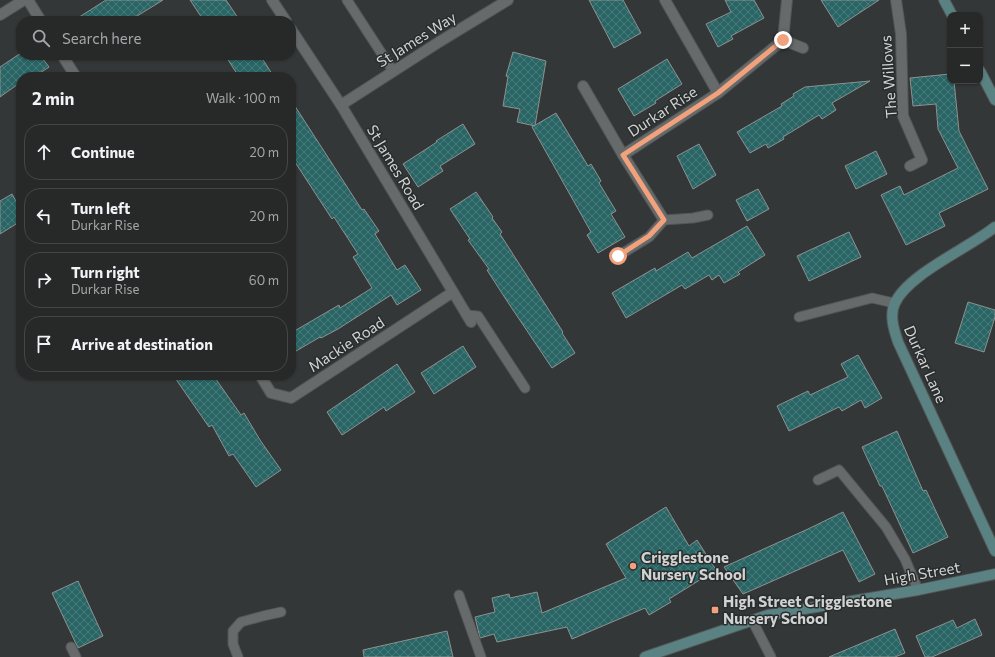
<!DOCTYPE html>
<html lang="en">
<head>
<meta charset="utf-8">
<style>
  :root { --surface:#272929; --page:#2f3131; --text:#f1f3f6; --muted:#a4a6a8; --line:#434546 }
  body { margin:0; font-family:Commissioner,sans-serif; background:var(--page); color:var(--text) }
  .controls { position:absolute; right:12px; top:12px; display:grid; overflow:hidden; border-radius:8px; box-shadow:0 1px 3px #0004 }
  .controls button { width:36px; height:36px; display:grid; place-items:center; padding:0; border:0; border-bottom:1px solid var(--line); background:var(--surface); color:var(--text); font:20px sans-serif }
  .stop { position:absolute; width:12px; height:12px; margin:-9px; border:3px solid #f1a17c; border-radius:50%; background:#fff }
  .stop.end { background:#f1a17c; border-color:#fff; box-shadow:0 1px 4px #0008 }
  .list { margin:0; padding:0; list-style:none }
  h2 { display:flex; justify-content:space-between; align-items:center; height:52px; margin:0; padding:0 16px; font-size:17px }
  h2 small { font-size:13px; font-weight:400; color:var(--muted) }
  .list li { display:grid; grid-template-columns:26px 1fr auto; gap:12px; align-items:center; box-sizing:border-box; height:56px; margin:0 8px 8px; padding:0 8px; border:1px solid var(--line); border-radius:16px }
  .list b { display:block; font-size:15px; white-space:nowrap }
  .list p { margin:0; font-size:13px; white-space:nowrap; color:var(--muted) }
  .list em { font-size:13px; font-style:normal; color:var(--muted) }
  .icon { flex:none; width:22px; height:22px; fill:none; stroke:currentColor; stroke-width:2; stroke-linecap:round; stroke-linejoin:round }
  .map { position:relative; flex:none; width:995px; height:657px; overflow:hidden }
  .search { position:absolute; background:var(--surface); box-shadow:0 1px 3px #0004; left:16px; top:16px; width:280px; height:44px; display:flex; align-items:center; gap:10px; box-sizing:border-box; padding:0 14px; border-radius:16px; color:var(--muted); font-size:15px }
  .panel { position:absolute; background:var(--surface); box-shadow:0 1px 3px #0004; left:16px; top:72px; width:280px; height:308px; border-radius:16px }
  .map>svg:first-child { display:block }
  .building { fill:url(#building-cross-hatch); stroke:#8d9191 }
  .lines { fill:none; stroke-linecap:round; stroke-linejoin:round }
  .lane-casing { stroke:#525555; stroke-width:11 }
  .street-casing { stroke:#525555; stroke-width:12 }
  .secondary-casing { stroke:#525555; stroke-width:12 }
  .lane { stroke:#666a6a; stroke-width:9 }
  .street { stroke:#666a6a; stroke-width:10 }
  .secondary { stroke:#5a8282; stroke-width:10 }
  .route { stroke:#f1a17c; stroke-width:5 }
  .poi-dot { fill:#f1a17c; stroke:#2a2d2d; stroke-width:1.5 }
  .labels { text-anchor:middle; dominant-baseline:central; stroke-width:3; stroke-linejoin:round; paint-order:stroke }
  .street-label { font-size:15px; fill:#d1d3d3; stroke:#2a2d2d }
  .poi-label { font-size:15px; font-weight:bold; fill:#d1d3d3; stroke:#2a2d2d; text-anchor:start }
</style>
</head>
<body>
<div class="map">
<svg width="995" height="657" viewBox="0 0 995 657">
  <defs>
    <pattern id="building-cross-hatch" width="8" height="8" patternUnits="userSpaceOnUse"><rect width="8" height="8" fill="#296564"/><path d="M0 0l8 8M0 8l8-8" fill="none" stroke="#477a79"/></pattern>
  </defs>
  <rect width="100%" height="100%" fill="#343737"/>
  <!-- building -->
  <g class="building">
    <path d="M 106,0 L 163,0 L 129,21 L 73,21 Z"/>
    <path d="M 190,0 L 226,0 L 240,21 L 204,21 Z"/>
    <path d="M 589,0 L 623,0 L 641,33 L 614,48 Z"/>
    <path d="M 725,0 L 754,0 L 764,18 L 731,36 L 733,39 L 718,47 L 706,24 L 731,12 Z"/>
    <path d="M 821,0 L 879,0 L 838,27 Z"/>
    <path d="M 513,52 L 546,61 L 535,126 L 517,122 L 520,109 L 503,106 L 508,77 L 506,76 Z"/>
    <path d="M 21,53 L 21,55 L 40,55 L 49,67 L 34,77 L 21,77 L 21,82 L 0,97 L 0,67 Z"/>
    <path d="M 225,55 L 260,55 L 274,77 L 239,77 Z"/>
    <path d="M 667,59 L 682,84 L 655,101 L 656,103 L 634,116 L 618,89 Z"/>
    <path d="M 950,74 L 950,81 L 954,81 L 959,131 L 988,189 L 939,213 L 945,226 L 906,245 L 881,195 L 900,186 L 904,195 L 958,168 L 938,129 L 936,104 L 913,106 L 910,78 Z"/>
    <path d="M 870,81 L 832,103 L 836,110 L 822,119 L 819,115 L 783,137 L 784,139 L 768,148 L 766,144 L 750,153 L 737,132 L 782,106 L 781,104 L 794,96 L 793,94 L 805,87 Z"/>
    <path d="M 291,100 L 362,210 L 364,209 L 379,231 L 375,234 L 397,270 L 405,265 L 421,290 L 397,305 L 391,295 L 338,329 L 321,338 L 320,337 L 291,354 L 291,333 L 339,305 L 340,308 L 372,288 L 353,257 L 358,254 L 334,217 L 332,219 L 291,156 Z"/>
    <path d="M 556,113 L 588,166 L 591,164 L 601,181 L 599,183 L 616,211 L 611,214 L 625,237 L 598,253 L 587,235 L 591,232 L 532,127 Z"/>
    <path d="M 463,124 L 475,144 L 440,166 L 443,171 L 418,187 L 403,164 L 437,142 L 436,141 Z"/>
    <path d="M 699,144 L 716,175 L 693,189 L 677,156 Z"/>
    <path d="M 876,151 L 887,174 L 856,189 L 845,166 Z"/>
    <path d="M 758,189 L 769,209 L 747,221 L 736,200 Z"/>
    <path d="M 476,192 L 493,217 L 492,218 L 502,232 L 500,234 L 563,332 L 562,333 L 575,353 L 552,368 L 507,301 L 487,270 L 489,269 L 468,240 L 470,239 L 450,209 Z"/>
    <path d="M 12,194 L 21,210 L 21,221 L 0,234 L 0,201 Z"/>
    <path d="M 747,226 L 765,255 L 738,272 L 740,274 L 724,283 L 719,275 L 712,280 L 709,275 L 685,289 L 682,285 L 626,318 L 612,293 L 655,268 L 656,271 L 688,252 L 692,258 Z"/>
    <path d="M 849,232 L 861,257 L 809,281 L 797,256 Z"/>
    <path d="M 968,302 L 995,310 L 995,317 L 984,352 L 955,343 Z"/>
    <path d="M 463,346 L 476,367 L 434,394 L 421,373 Z"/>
    <path d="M 858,355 L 882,398 L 865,408 L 861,400 L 842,411 L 839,407 L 789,431 L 777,406 L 808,391 L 810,395 L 848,377 L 841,364 Z"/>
    <path d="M 397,364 L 415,392 L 386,411 L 384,407 L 342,435 L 327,412 Z"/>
    <path d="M 173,375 L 213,375 L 241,415 L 244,413 L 260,440 L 281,470 L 256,487 L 233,454 L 229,456 L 212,425 L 209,427 Z"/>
    <path d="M 897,431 L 923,491 L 926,490 L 948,537 L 913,553 L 882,486 L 880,486 L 862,447 Z"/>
    <path d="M 666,507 L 689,546 L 697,540 L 716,570 L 669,599 L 671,602 L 649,615 L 645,608 L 572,639 L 567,627 L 497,642 L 494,634 L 480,638 L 475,617 L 495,612 L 492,598 L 509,594 L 510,598 L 537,592 L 542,613 L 626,578 L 606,544 Z"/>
    <path d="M 843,512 L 875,574 L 859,582 L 843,550 L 743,594 L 724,567 L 808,529 Z"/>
    <path d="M 78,581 L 103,636 L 78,648 L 52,593 Z"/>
    <path d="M 975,619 L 982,635 L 932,657 L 925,657 L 916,636 L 953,620 L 957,628 Z"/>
    <path d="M 895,629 L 905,653 L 895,657 L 829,657 Z"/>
    <path d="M 447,631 L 453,657 L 364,657 L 363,650 Z"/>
  </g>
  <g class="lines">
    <defs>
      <g id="lane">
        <path d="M 347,0 L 393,71"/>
        <path d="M 618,256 L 649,237 L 664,220 L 693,218 L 708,215"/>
        <path d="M 467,315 L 478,316 L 525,388"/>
        <path d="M 799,317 L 872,298 L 894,303"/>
        <path d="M 818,480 L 839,470 L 886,527 L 905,559 L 918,590"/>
        <path d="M 459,595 L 481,657"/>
        <path d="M 752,620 L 771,657"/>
        <path d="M 71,647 L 76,657"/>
        <path d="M 238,657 L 233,644 L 233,631 L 241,622 L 263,616 L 281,612"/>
      </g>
      <g id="street">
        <path d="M 28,0 L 41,21"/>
        <path d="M 272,0 L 286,21"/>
        <path d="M 665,0 L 718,93"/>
        <path d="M 787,0 L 783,40 L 803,48"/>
        <path d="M 896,0 L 901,34 L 903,116 L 922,160 L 910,166"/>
        <path d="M 0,15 L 24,0"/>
        <path d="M 291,29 L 341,105 L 471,322"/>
        <path d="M 62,55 L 76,77"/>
        <path d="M 583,86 L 623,155 L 664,220"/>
        <path d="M 341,105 L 439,42 L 508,0"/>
        <path d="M 623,155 L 718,93 L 783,40"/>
        <path d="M 260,375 L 271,393 L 291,398 L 453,292"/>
      </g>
      <g id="secondary">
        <path d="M 944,0 L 952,15"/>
        <path d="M 980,71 L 995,100"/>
        <path d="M 995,227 C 969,248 908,274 895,303 C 889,315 894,330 898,342 L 995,551"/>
        <path d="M 645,657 L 768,615 L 918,590 L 995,574"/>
      </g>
    </defs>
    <!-- lane casing -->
    <use href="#lane" class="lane-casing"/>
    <!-- street casing -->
    <use href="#street" class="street-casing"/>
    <!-- secondary casing -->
    <use href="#secondary" class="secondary-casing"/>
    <!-- lane -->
    <use href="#lane" class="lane"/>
    <!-- street -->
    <use href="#street" class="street"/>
    <!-- secondary -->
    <use href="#secondary" class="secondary"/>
  </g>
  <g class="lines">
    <!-- route -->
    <path class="route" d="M 618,256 L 649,236 L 664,220 L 623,155 L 718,93 L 783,40"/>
  </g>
  <!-- markers -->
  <g class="poi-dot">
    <circle cx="633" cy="566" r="4"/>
    <rect x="711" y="606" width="8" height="8" rx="2"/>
  </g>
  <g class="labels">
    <!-- street labels -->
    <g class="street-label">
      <text transform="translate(416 39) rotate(-32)">St James Way</text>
      <text transform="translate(888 77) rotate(-94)">The Willows</text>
      <text transform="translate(662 111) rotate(-33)">Durkar Rise</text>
      <text transform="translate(396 167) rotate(59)">St James Road</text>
      <text transform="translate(346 344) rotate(-33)">Mackie Road</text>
      <text transform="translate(926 364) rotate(66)">Durkar Lane</text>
      <text transform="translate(922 573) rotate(-10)">High Street</text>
    </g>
    <!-- poi labels -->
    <g class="poi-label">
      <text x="641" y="557">Crigglestone<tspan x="641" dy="17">Nursery School</tspan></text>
      <text x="723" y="601">High Street Crigglestone<tspan x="723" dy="17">Nursery School</tspan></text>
    </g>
  </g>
</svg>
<div class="controls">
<button>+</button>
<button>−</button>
</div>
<div class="stop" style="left:618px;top:256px"></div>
<div class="stop end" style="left:783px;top:40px"></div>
<div class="search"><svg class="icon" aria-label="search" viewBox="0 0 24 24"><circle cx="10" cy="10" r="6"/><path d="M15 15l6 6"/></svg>Search here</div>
<section class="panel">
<h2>2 min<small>Walk · 100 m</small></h2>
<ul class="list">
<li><svg class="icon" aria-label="ahead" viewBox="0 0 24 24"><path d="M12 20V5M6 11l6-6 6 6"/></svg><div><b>Continue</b></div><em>20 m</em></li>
<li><svg class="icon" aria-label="left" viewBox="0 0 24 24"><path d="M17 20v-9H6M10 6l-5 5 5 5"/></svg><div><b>Turn left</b><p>Durkar Rise</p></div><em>20 m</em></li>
<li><svg class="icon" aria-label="right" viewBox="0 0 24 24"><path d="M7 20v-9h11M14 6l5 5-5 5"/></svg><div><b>Turn right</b><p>Durkar Rise</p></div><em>60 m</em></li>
<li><svg class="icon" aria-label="arrive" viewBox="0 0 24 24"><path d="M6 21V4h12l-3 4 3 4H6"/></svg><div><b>Arrive at destination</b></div></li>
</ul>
</section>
</div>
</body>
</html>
